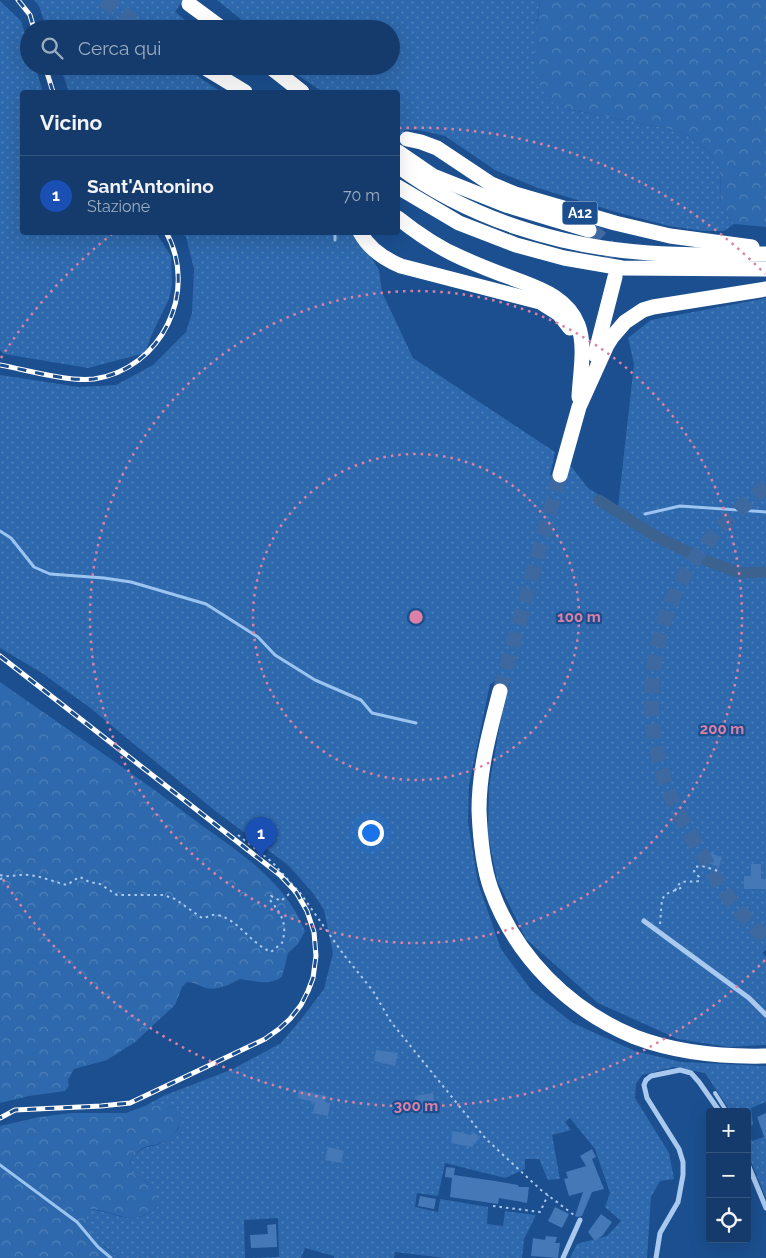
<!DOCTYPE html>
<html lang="it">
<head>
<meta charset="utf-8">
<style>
  :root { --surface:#143b6b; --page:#214673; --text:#f1f3f6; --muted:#9dadc1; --line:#33557e; --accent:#ffd166 }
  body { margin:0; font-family:Raleway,sans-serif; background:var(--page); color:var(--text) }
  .controls { position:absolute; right:15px; bottom:15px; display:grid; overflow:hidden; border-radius:5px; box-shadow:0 5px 20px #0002 }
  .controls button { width:45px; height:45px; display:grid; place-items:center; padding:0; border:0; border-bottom:1px solid var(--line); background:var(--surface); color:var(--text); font:25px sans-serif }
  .you { position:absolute; left:370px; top:832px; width:18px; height:18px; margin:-12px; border:4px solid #fff; border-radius:50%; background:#1a73e8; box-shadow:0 0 0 8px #1a73e833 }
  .badge { display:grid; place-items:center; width:32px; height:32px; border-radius:50%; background:var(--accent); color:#fff; font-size:16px; font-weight:700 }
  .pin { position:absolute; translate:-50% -41px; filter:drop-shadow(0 1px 2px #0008) }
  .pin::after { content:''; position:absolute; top:26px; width:18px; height:15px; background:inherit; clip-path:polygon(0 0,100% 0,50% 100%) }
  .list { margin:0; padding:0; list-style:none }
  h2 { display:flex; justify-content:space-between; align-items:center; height:65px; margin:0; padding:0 20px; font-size:21px }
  h2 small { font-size:16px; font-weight:400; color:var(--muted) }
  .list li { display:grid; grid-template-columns:32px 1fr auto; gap:15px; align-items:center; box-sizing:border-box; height:80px; padding:0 20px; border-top:1px solid var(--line) }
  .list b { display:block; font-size:19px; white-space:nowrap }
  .list p { margin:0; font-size:16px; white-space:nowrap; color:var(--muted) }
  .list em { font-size:16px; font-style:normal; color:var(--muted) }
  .icon { flex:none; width:28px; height:28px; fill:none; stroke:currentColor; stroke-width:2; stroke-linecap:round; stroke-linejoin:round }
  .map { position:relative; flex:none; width:766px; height:1258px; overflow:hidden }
  .search { position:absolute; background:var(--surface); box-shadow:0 5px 20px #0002; left:20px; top:20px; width:380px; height:55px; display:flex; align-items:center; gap:12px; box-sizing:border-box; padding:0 18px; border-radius:28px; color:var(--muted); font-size:19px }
  .panel { position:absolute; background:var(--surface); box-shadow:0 5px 20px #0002; left:20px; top:90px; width:380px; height:145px; border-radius:5px }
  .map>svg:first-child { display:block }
  .grass { fill:url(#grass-dots) }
  .forest { fill:url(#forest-crowns) }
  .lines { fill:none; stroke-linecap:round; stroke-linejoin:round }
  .stream { stroke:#9cc4f0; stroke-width:3 }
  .canal { stroke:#3c6290; stroke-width:11 }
  .building { fill:#4478b7 }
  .highway-tunnel { stroke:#3d69a0; stroke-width:15; stroke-dasharray:15 8; stroke-linecap:butt }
  .path { stroke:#a9c9ee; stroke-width:2; stroke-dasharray:2.5 4; stroke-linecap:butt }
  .lane { stroke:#a9c9ee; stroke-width:4 }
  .street { stroke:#a9c9ee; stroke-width:5 }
  .highway { stroke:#fff; stroke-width:15 }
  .rail-casing { stroke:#fff; stroke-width:5 }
  .rail { stroke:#1b4f8f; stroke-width:3; stroke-dasharray:9; stroke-linecap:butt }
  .ring { fill:none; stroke:#dd80a5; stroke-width:2.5; stroke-dasharray:2.5 5 }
  .labels { text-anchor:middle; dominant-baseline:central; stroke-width:4.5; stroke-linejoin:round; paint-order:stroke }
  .shield { fill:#1b4f8f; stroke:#bbcadd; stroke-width:1 }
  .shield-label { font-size:14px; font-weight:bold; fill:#fff }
  .centre { fill:#dd80a5; stroke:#1b4f8f; stroke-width:2.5 }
  .ring-label { font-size:15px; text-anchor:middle; font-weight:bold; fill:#dd80a5; stroke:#1b4f8f; stroke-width:4.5; stroke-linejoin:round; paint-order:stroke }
</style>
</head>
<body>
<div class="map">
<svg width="766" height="1258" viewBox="0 0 766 1258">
  <defs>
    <pattern id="grass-dots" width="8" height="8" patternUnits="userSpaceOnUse" patternTransform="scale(1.25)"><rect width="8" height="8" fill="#2e69ad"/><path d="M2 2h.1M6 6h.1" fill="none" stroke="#4d80b9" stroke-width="1.8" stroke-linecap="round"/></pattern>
    <pattern id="forest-crowns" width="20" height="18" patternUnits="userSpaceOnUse" patternTransform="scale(1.25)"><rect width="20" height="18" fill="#2e69ad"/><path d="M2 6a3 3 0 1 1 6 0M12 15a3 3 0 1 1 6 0" fill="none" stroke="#4d80b9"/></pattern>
  </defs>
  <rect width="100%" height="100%" fill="#1b4f8f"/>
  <!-- grass -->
  <g class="grass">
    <path d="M 34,0 L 183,0 L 175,12 L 194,27 L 194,29 L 47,29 L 39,6 Z"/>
    <path d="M 217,0 L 540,0 L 537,21 L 567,109 L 670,129 L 689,136 L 707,150 L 720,167 L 721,207 L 734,224 L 724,231 L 703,231 L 669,226 L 616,212 L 535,187 L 495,170 L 445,136 L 419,130 L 404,130 L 404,147 L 398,142 L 398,92 L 323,92 L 284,66 L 391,66 L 391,29 L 253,29 Z"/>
    <path d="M 0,1 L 21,21 L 29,46 L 29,66 L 35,66 L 43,92 L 22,92 L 22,232 L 156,233 L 171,256 L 172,285 L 169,299 L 152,334 L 145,353 L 88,368 L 4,354 L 0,350 Z"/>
    <path d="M 60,66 L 183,66 L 221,92 L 69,92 Z"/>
    <path d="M 182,233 L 355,233 L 379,270 L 382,292 L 413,358 L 555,452 L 550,475 L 566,479 L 570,465 L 588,488 L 618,507 L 634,364 L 628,338 L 651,320 L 766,298 L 766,950 L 762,953 L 766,957 L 766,1045 L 729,1047 L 678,1039 L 598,1003 L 526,939 L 497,880 L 488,835 L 489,787 L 505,695 L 510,685 L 505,679 L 499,679 L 490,684 L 469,785 L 468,822 L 478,883 L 501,949 L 532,991 L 573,1023 L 635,1051 L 681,1062 L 766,1066 L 766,1102 L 751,1108 L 753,1125 L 747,1128 L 752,1141 L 766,1136 L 766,1198 L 747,1152 L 747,1112 L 731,1112 L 705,1073 L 674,1067 L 642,1075 L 636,1084 L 635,1098 L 669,1153 L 674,1179 L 660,1181 L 651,1197 L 647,1258 L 570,1258 L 577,1244 L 607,1236 L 621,1221 L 605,1207 L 610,1193 L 595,1149 L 570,1118 L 565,1122 L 571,1130 L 552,1135 L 560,1179 L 548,1180 L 539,1159 L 525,1159 L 525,1169 L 505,1178 L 445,1163 L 438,1196 L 417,1193 L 415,1207 L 438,1212 L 440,1199 L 488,1207 L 487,1224 L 503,1226 L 505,1211 L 536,1215 L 524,1239 L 522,1258 L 445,1258 L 395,1252 L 394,1258 L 334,1258 L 334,1256 L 305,1248 L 301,1258 L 251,1258 L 279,1257 L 278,1218 L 244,1220 L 245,1258 L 120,1258 L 96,1240 L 90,1230 L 86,1219 L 86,1209 C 114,1210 132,1230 158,1206 L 151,1185 L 132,1173 L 130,1161 C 145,1142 147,1150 164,1142 C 170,1139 174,1133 179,1128 L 179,1109 L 169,1106 L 145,1106 L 163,1096 L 233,1069 L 281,1043 L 302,1018 L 324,989 L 333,953 L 324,910 L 313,893 L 288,865 L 214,810 L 89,707 L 42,673 L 0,648 L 0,375 L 79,387 L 116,385 L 153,365 L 186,332 L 192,313 L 194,269 L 186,237 Z"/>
  </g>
  <!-- forest -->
  <g class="forest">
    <path d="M 540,0 L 766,0 L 766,227 L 734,224 L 721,207 L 720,167 L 707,150 L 689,136 L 670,129 L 567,109 L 549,101 L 539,83 L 534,63 L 535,41 Z"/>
    <path d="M 0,682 C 64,727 129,770 192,818 C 235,850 284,878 305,931 L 298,944 L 288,953 L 282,977 C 269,986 255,981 240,979 C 231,984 217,991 206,988 C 199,986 195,982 187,982 L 182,987 L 175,1005 L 135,1042 L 107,1060 L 74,1069 L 68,1080 L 69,1086 L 65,1091 L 29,1096 L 0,1103 Z"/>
    <path d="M 145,1106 L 169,1106 L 179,1109 L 183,1119 C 178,1129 172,1139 161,1143 C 156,1145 150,1145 145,1147 C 139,1149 134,1156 130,1161 L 132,1173 L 151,1185 L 159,1195 L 158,1206 C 130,1231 114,1208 86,1209 C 87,1236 99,1244 120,1258 L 0,1258 L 0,1126 L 39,1117 L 71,1113 L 126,1113 Z"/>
  </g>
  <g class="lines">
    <!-- stream -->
    <g class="stream">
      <path d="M 335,232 L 335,240"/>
      <path d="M 645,514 L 680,506 L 766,512"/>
      <path d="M 0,531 L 11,538 L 34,567 L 50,574 L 104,578 L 131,582 L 206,604 L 258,637 L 275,655 L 315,680 L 361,700 L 372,713 L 416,723"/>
      <path d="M 0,1165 L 77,1222 L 98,1247 L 111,1258"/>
    </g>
    <!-- canal -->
    <path class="canal" d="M 599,500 L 655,536 L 702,559 L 740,573 L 766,572"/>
  </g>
  <!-- building -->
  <g class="building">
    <path d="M 707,852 L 722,857 L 719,867 L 703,861 Z"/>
    <path d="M 751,864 L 761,864 L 761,879 L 766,879 L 766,889 L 744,889 L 744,876 L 751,876 Z"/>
    <path d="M 376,1050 L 398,1053 L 395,1066 L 374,1061 Z"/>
    <path d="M 299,1090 L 327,1096 L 325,1102 L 330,1103 L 328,1116 L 313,1113 L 315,1102 L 297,1098 Z"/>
    <path d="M 433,1093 L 436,1110 L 419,1114 L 415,1096 Z"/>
    <path d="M 766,1113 L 766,1139 L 765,1139 L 757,1117 Z"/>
    <path d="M 453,1131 L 471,1135 L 473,1132 L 480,1137 L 472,1147 L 451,1143 Z"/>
    <path d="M 328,1147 L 344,1151 L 341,1163 L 325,1160 Z"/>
    <path d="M 592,1149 L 596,1157 L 592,1159 L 604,1189 L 592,1192 L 582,1216 L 577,1217 L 575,1216 L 583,1192 L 569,1196 L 564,1179 L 568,1178 L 566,1172 L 586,1166 L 580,1156 Z"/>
    <path d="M 446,1167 L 455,1168 L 454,1175 L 495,1181 L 518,1185 L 519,1187 L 529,1187 L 527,1203 L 499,1198 L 498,1204 L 450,1197 L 452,1178 L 445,1177 Z"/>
    <path d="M 420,1196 L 436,1199 L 434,1209 L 418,1206 Z"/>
    <path d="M 555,1207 L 569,1214 L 562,1228 L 548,1221 Z"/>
    <path d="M 601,1214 L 612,1222 L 603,1235 L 595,1241 L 588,1232 Z"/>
    <path d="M 276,1224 L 277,1247 L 251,1248 L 250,1235 L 268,1234 L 267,1225 Z"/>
    <path d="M 546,1236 L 557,1237 L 555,1243 L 560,1243 L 558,1258 L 531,1256 L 533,1238 L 545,1240 Z"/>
  </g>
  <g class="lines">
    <!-- highway-tunnel -->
    <g class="highway-tunnel">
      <path d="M 103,0 L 146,29"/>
      <path d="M 589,230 C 608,240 617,256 615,277"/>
      <path d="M 766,486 C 742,507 716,529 697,556 C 649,623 639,711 667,787 C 676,812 691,836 704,858 C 713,872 720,887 730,900 C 741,914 754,926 766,939"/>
      <path d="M 500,691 L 560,475"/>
    </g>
    <!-- path -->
    <g class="path">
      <path d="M 238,835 L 272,862 L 301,894 L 344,955 L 373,991 L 391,1022 L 486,1139 L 541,1190 L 574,1215"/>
      <path d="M 0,875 C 9,878 18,874 28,875 C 41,876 54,882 67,885 L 79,877 L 82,878 L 89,882 L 100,884 L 117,895 L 163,895 L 175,899 L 202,918 C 207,918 211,914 217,915 C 238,919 250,943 271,952 L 282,943 C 288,923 281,914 270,900 L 271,896 L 281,901 L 289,894 L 296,892 L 303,898"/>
      <path d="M 0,879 L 3,878 L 1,875"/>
      <path d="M 675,891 C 681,877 687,883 699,881 L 699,877 L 694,871 L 695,867 L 702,866 L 718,871"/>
      <path d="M 660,924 L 662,899 L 666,894 L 683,887"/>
      <path d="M 493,1206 L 540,1212 L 548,1195"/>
    </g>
    <!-- lane -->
    <path class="lane" d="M 715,1093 L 727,1112"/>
    <!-- street -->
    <g class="street">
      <path d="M 644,921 L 749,998 L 766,1015"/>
      <path d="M 747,1162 L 766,1208"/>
      <path d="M 563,1258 L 580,1220"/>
      <path d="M 656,1258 L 660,1233 L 678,1202 L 683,1175 L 683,1162 L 679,1149 L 647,1098 L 644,1085 L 646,1080 L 651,1076 L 680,1070 L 691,1073 L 699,1082 L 720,1112"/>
    </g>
    <!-- highway -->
    <g class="highway">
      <path d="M 189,4 L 223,29"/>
      <path d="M 269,66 L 302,92"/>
      <path d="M 207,69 L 245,92"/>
      <path d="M 407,139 L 421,142 L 437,148 L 491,184 L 515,194 L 615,223 L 670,236 L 752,247"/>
      <path d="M 398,152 L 433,176 L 506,205 L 589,230"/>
      <path d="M 398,166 C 469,219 561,247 649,253 C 688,256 727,255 766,254"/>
      <path d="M 398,187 L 459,223 L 516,245 L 564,258 L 622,268 L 766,269"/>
      <path d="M 398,218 C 418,234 439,248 462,258 C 478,265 495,272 512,278 C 537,288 567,296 578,325 C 586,346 580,374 579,397"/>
      <path d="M 360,232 C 369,249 384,259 401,266 L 540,302 L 559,314 L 570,328"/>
      <path d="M 595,355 L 615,277"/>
      <path d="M 560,475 L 579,407 L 607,345 L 612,337 L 625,322 L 643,310 L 653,307 L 766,289"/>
      <path d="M 500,691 C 490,730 479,769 479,810 C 480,836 482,864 491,889 C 515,956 569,1010 635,1037 C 677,1053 722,1057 766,1056"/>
    </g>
    <defs>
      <g id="rail">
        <path d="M 18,0 L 30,15 L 34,29"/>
        <path d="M 45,66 L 53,92"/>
        <path d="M 0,365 C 27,370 68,382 94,379 C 162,369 199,291 166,232"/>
        <path d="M 0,656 L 280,875 L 296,892 L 307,911 L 314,932 L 316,956 L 313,978 L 308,991 L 301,1005 L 290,1019 L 279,1029 L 265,1039 L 130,1103 L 101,1106 L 15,1110 L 0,1118"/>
      </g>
    </defs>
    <!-- rail casing -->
    <use href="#rail" class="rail-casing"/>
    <!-- rail -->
    <use href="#rail" class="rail"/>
  </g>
  <!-- distance rings -->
  <g class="ring">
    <circle cx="416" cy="617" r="163"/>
    <circle cx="416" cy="617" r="326"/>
    <path d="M765 960A489 489 0 0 1 1 876M1 358A489 489 0 0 1 112 234M399 128A489 489 0 0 1 765 274"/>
  </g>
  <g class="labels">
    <!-- shield labels -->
    <rect class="shield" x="562.5" y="201.5" width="35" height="23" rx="4"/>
    <g class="shield-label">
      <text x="580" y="213">A12</text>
    </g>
  </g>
  <circle cx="416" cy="617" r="8" class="centre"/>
  <g class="ring-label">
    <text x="579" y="622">100 m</text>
    <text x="722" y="734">200 m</text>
    <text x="416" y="1111">300 m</text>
  </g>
</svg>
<div class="controls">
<button>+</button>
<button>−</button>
<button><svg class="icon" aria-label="locate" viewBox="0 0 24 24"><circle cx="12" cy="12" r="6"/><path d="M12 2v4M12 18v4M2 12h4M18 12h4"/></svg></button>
</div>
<div class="you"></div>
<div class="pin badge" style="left:261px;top:858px;background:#1a4fb4">1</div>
<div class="search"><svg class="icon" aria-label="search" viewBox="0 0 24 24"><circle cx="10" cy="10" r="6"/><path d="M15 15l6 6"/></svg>Cerca qui</div>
<section class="panel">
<h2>Vicino<small></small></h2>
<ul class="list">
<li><span class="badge" style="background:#1a4fb4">1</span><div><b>Sant'Antonino</b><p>Stazione</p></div><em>70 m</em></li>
</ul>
</section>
</div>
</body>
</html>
